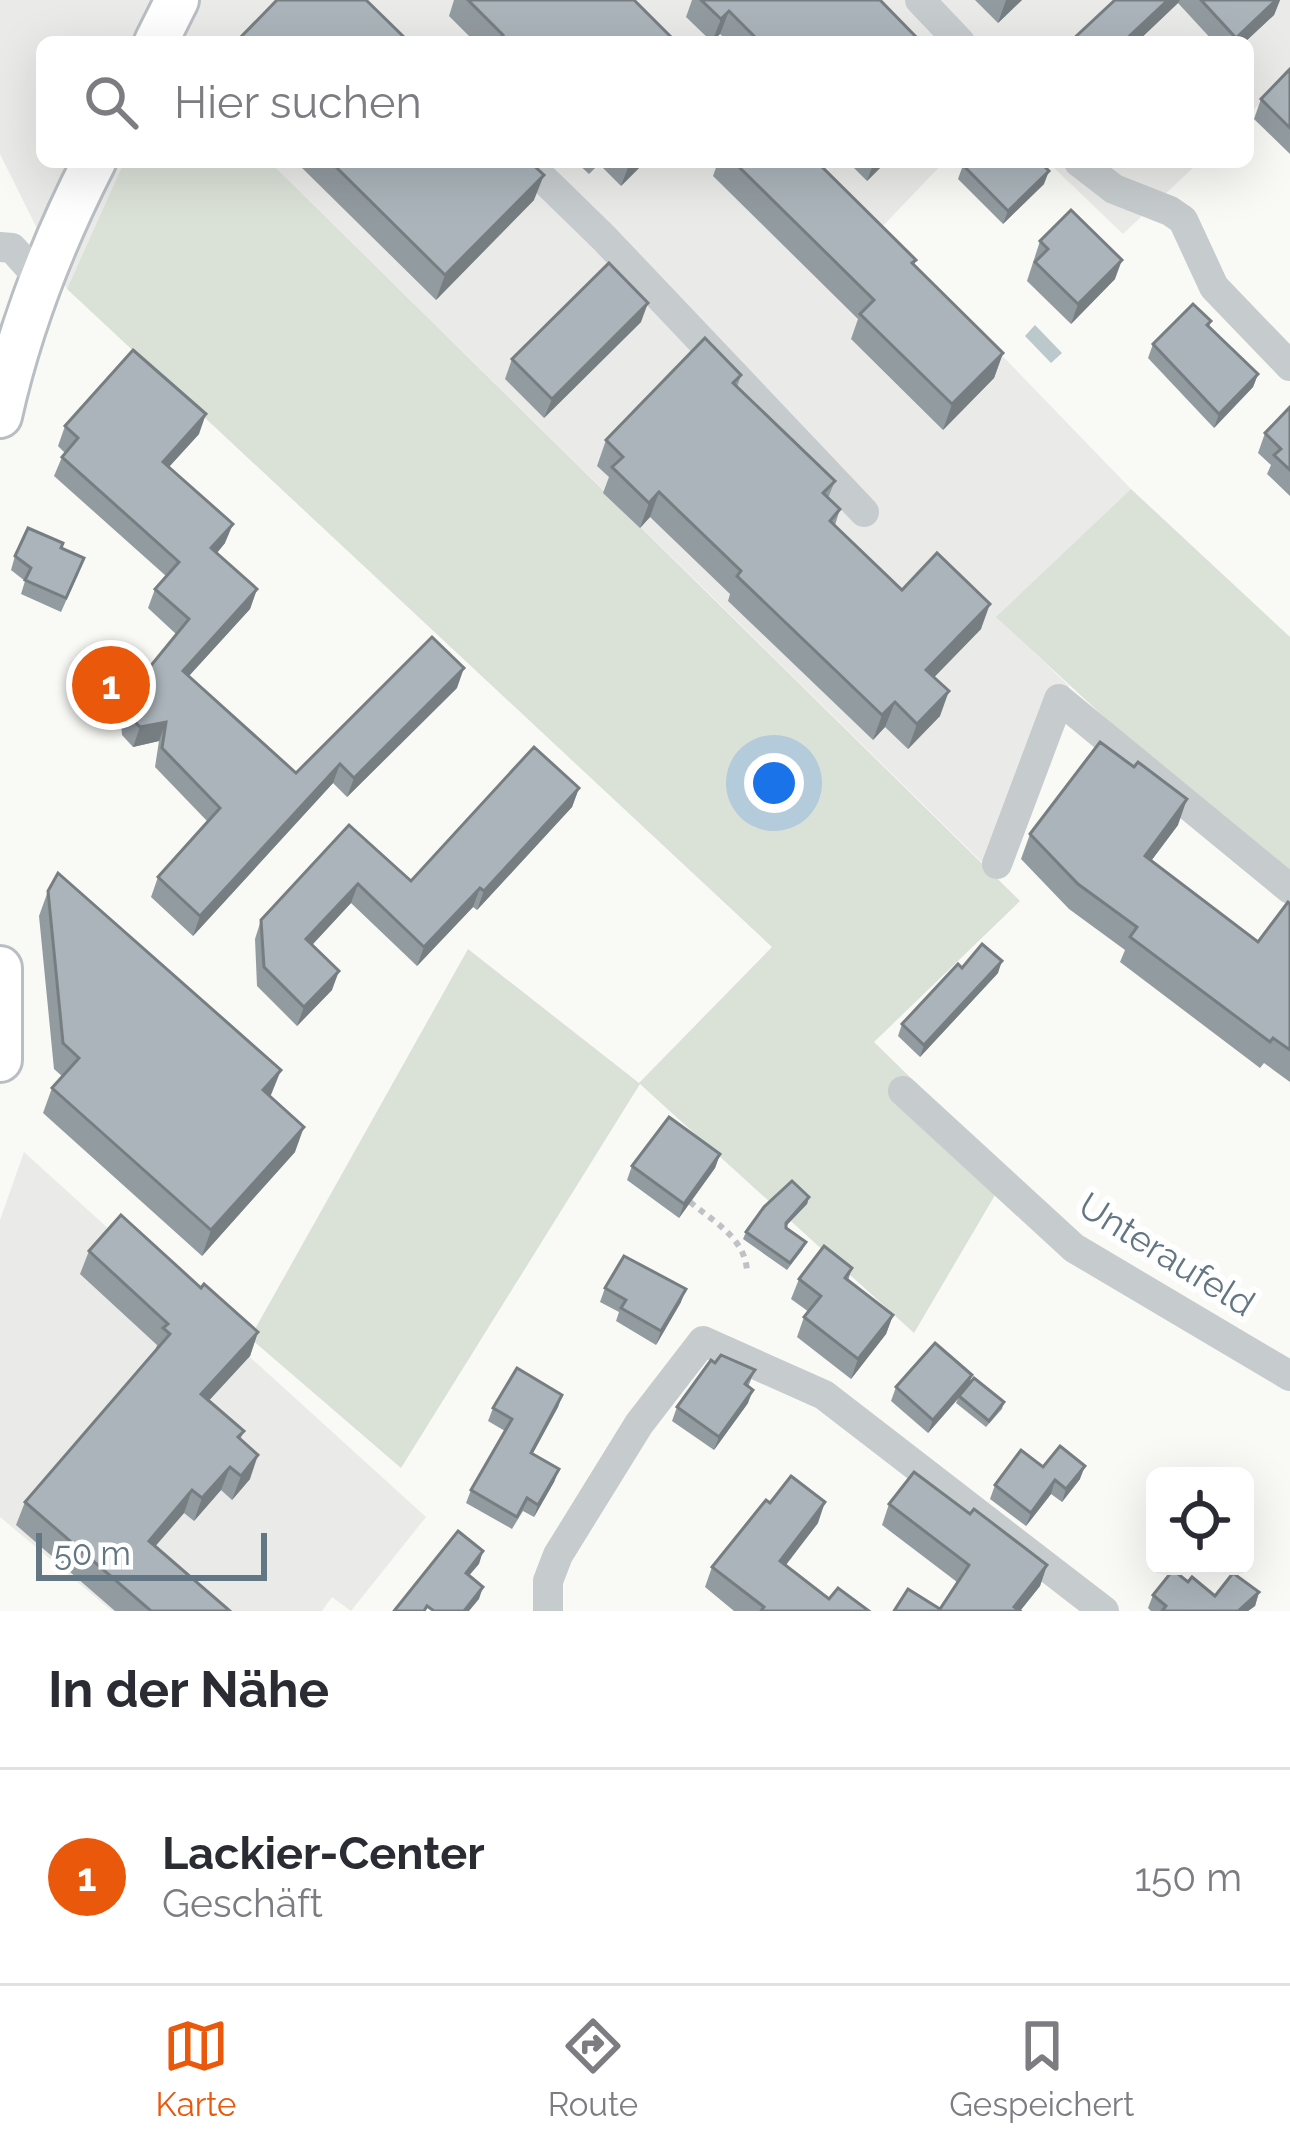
<!DOCTYPE html>
<html lang="de">
<head>
<meta charset="utf-8">
<style>
  :root { --surface:#fff; --page:#f2f2f3; --text:#2b2b33; --muted:#7c7c81; --line:#e1e1e2; --accent:#ea580c }
  body { margin:0; font-family:Raleway,sans-serif; background:var(--page); color:var(--text) }
  .controls { position:absolute; right:36px; bottom:36px; display:grid; overflow:hidden; border-radius:18px; box-shadow:0 12px 48px #0002 }
  .controls button { width:108px; height:108px; display:grid; place-items:center; padding:0; border:0; border-bottom:3px solid var(--line); background:var(--surface); color:var(--text); font:60px sans-serif }
  .scale { position:absolute; left:36px; bottom:30px; width:231px; box-sizing:border-box; padding-left:12px; border:6px solid #627683; border-top:0; font-size:33px; line-height:42px; white-space:nowrap; color:#627683; -webkit-text-stroke:9px #fff; paint-order:stroke }
  .you { position:absolute; left:774px; top:783px; width:42px; height:42px; margin:-30px; border:9px solid #fff; border-radius:50%; background:#1a73e8; box-shadow:0 0 0 18px #1a73e833 }
  .badge { display:grid; place-items:center; width:78px; height:78px; border-radius:50%; background:var(--accent); color:#fff; font-size:39px; font-weight:700 }
  .pin { position:absolute; translate:-50% -50%; border:6px solid #fff; box-shadow:0 3px 12px #0006 }
  .list { margin:0; padding:0; list-style:none }
  h2 { display:flex; justify-content:space-between; align-items:center; height:156px; margin:0; padding:0 48px; font-size:51px }
  h2 small { font-size:39px; font-weight:400; color:var(--muted) }
  .list li { display:grid; grid-template-columns:78px 1fr auto; gap:36px; align-items:center; box-sizing:border-box; height:216px; padding:0 48px; border-top:3px solid var(--line) }
  .list b { display:block; font-size:45px; white-space:nowrap }
  .list p { margin:0; font-size:39px; white-space:nowrap; color:var(--muted) }
  .list em { font-size:39px; font-style:normal; color:var(--muted) }
  .icon { flex:none; width:66px; height:66px; fill:none; stroke:currentColor; stroke-width:2; stroke-linecap:round; stroke-linejoin:round }
  .map { position:relative; flex:none; width:1290px; height:1611px; overflow:hidden }
  .search { position:absolute; background:var(--surface); box-shadow:0 12px 48px #0002; left:36px; right:36px; top:36px; height:132px; display:flex; align-items:center; gap:30px; box-sizing:border-box; padding:0 42px; border-radius:18px; color:var(--muted); font-size:45px }
  .sheet { height:372px; background:var(--surface) }
  nav { display:flex; justify-content:space-around; align-items:center; box-sizing:border-box; height:168px; border-top:3px solid var(--line); background:var(--surface); font-size:33px; color:var(--muted) }
  nav a { display:grid; justify-items:center; gap:6px }
  nav .on { color:var(--accent) }
  .map>svg:first-child { display:block }
  .built { fill:#eaeae9 }
  .green { fill:#dae1d7 }
  .water { fill:#bcc9cc }
  .lines { fill:none; stroke-linecap:round; stroke-linejoin:round }
  .secondary-casing { stroke:#b8bec2; stroke-width:48 }
  .path { stroke:#bfc2c4; stroke-width:6; stroke-dasharray:6 6; stroke-linecap:butt }
  .street { stroke:#c6cbce; stroke-width:30 }
  .secondary { stroke:#fff; stroke-width:42 }
  .wall { fill:#929ba0 }
  .shaded-wall { fill:#777e82 }
  .building { fill:#aab4ba; stroke:#777e82; stroke-width:3 }
  .labels { text-anchor:middle; dominant-baseline:central; stroke-width:12; stroke-linejoin:round; paint-order:stroke }
  .street-label { font-size:36px; fill:#627683; stroke:#fff }
</style>
</head>
<body>
<div class="map">
<svg width="1290" height="1611" viewBox="0 0 1290 1611">
  <rect width="100%" height="100%" fill="#f9f9f6"/>
  <!-- built -->
  <g class="built">
    <path d="M 0,0 L 1290,0 L 1290,75 L 1248,115 L 1248,42 L 42,42 L 42,162 L 124,162 L 67,289 L 0,154 Z"/>
    <path d="M 270,162 L 944,162 L 880,229 L 1131,489 L 997,617 L 1069,686 L 998,878 Z"/>
    <path d="M 1048,162 L 1199,162 L 1123,234 Z"/>
    <path d="M 24,1152 L 426,1517 L 351,1611 L 332,1597 L 322,1611 L 112,1611 L 0,1517 L 0,1220 Z"/>
  </g>
  <!-- green -->
  <g class="green">
    <path d="M 124,162 L 270,162 L 1020,901 L 874,1042 L 1008,1173 L 914,1333 L 640,1084 L 401,1468 L 250,1338 L 468,949 L 639,1083 L 772,947 L 67,289 Z"/>
    <path d="M 1131,489 L 1290,637 L 1290,878 L 1209,814 L 996,617 Z"/>
  </g>
  <!-- water -->
  <path class="water" d="M 1035,325 L 1062,353 L 1051,363 L 1025,336 Z"/>
  <g class="lines">
    <defs>
      <g id="secondary">
        <path d="M 156,42 L 177,0"/>
        <path d="M 0,416 C 20,326 52,244 94,162"/>
        <path d="M 0,968 L 0,1060"/>
      </g>
    </defs>
    <!-- secondary casing -->
    <use href="#secondary" class="secondary-casing"/>
    <!-- path -->
    <path class="path" d="M 690,1202 C 714,1222 745,1238 747,1271"/>
    <!-- street -->
    <g class="street">
      <path d="M 920,0 L 960,42"/>
      <path d="M 526,162 L 604,238 L 864,512"/>
      <path d="M 1079,162 L 1114,189 L 1170,211 L 1183,220 L 1214,287 L 1290,366"/>
      <path d="M 0,247 L 12,248 L 40,279"/>
      <path d="M 997,864 L 1059,699 L 1290,889"/>
      <path d="M 903,1091 L 1074,1248 L 1290,1376"/>
      <path d="M 548,1611 L 548,1581 L 558,1555 L 639,1424 L 703,1341 L 824,1395 L 1104,1611"/>
    </g>
    <!-- secondary -->
    <use href="#secondary" class="secondary"/>
  </g>
  <!-- wall -->
  <g class="wall">
    <path d="M 454,0 L 634,0 L 676,42 L 475,42 L 449,16 Z"/>
    <path d="M 692,0 L 880,0 L 921,42 L 729,42 L 720,34 L 712,42 L 686,17 Z"/>
    <path d="M 975,0 L 1022,0 L 998,23 Z"/>
    <path d="M 1115,0 L 1280,0 L 1274,15 L 1245,42 L 1214,42 L 1178,3 L 1137,42 L 1070,42 Z"/>
    <path d="M 1290,69 L 1290,154 L 1254,119 L 1261,99 Z"/>
    <path d="M 296,162 L 530,162 L 534,200 L 436,300 Z"/>
    <path d="M 576,162 L 645,162 L 621,186 L 599,164 L 589,174 Z"/>
    <path d="M 718,162 L 817,162 L 916,260 L 914,265 L 1003,353 L 994,378 L 943,430 L 851,339 L 858,319 L 713,176 Z"/>
    <path d="M 848,162 L 886,162 L 867,181 Z"/>
    <path d="M 963,165 L 1044,184 L 1003,224 L 958,179 Z"/>
    <path d="M 1040,241 L 1115,279 L 1071,324 L 1027,281 Z"/>
    <path d="M 1211,321 L 1209,327 L 1258,374 L 1253,387 L 1214,428 L 1148,358 L 1153,344 Z"/>
    <path d="M 641,322 L 544,418 L 505,379 L 512,359 Z"/>
    <path d="M 741,375 L 737,387 L 835,481 L 828,498 L 840,509 L 835,525 L 902,590 L 981,629 L 934,677 L 940,716 L 908,749 L 885,727 L 873,740 L 728,601 L 730,594 L 650,517 L 640,528 L 603,493 L 609,477 L 597,466 L 606,440 Z"/>
    <path d="M 1290,407 L 1290,496 L 1267,474 L 1271,465 L 1258,453 L 1265,433 Z"/>
    <path d="M 65,426 L 199,434 L 169,467 L 225,543 L 217,553 L 257,589 L 250,609 L 189,676 L 296,773 L 457,688 L 347,797 L 333,783 L 193,936 L 151,897 L 158,877 L 208,822 L 155,767 L 159,741 L 133,747 L 122,735 L 120,711 L 131,678 L 149,668 L 176,634 L 148,608 L 155,589 L 166,576 L 54,476 L 62,457 L 65,453 L 58,446 Z"/>
    <path d="M 61,548 L 79,572 L 61,612 L 21,594 L 25,581 L 11,570 L 15,556 Z"/>
    <path d="M 1134,767 L 1178,825 L 1151,861 L 1258,942 L 1290,904 L 1290,1082 L 1264,1063 L 1260,1068 L 1120,962 L 1125,950 L 1069,909 L 1021,859 L 1030,834 Z"/>
    <path d="M 579,788 L 572,807 L 477,910 L 473,907 L 417,966 L 351,903 L 312,945 L 332,990 L 297,1026 L 257,986 L 255,939 L 261,920 L 349,825 L 411,881 Z"/>
    <path d="M 48,891 L 270,1096 L 295,1152 L 202,1256 L 43,1113 L 52,1088 L 63,1077 L 54,1069 L 39,916 Z"/>
    <path d="M 962,968 L 998,973 L 920,1057 L 898,1036 L 902,1024 Z"/>
    <path d="M 720,1154 L 715,1168 L 679,1218 L 627,1180 L 632,1166 Z"/>
    <path d="M 809,1197 L 807,1204 L 786,1226 L 803,1249 L 787,1270 L 743,1239 L 746,1232 Z"/>
    <path d="M 89,1251 L 201,1288 L 258,1332 L 250,1356 L 209,1400 L 244,1431 L 240,1440 L 250,1479 L 232,1500 L 221,1490 L 194,1521 L 184,1513 L 155,1546 L 230,1611 L 115,1611 L 16,1525 L 25,1502 L 155,1352 L 157,1345 L 80,1274 Z"/>
    <path d="M 852,1268 L 848,1281 L 893,1315 L 886,1334 L 851,1379 L 797,1337 L 804,1317 L 809,1312 L 791,1299 L 799,1279 Z"/>
    <path d="M 605,1288 L 681,1302 L 656,1345 L 616,1321 L 619,1312 L 600,1302 Z"/>
    <path d="M 715,1363 L 755,1370 L 748,1387 L 748,1403 L 714,1450 L 672,1421 L 677,1407 Z"/>
    <path d="M 972,1375 L 969,1384 L 1004,1402 L 1002,1409 L 986,1427 L 956,1403 L 958,1399 L 928,1433 L 891,1401 L 896,1387 Z"/>
    <path d="M 562,1395 L 558,1407 L 532,1454 L 559,1469 L 554,1482 L 534,1517 L 523,1511 L 512,1529 L 466,1503 L 471,1490 L 505,1431 L 488,1421 L 493,1408 Z"/>
    <path d="M 1043,1467 L 1080,1479 L 1062,1502 L 1051,1494 L 1026,1526 L 990,1499 L 995,1485 Z"/>
    <path d="M 889,1504 L 970,1514 L 1047,1565 L 1040,1586 L 1020,1611 L 940,1609 L 957,1582 L 882,1525 Z"/>
    <path d="M 818,1523 L 785,1565 L 829,1599 L 869,1611 L 734,1611 L 705,1587 L 712,1567 Z"/>
    <path d="M 1188,1582 L 1215,1596 L 1259,1592 L 1255,1606 L 1248,1611 L 1151,1611 L 1148,1608 L 1153,1595 Z"/>
  </g>
  <!-- shaded-wall -->
  <g class="shaded-wall">
    <path d="M 1006,0 L 1022,0 L 998,23 Z"/>
    <path d="M 1168,0 L 1180,0 L 1178,3 L 1137,42 L 1123,42 Z"/>
    <path d="M 1276,0 L 1280,0 L 1274,15 L 1245,42 L 1234,42 L 1236,38 Z"/>
    <path d="M 729,11 L 720,34 L 712,42 L 721,19 Z"/>
    <path d="M 630,162 L 645,162 L 621,186 Z"/>
    <path d="M 874,162 L 886,162 L 867,181 Z"/>
    <path d="M 1049,171 L 1044,184 L 1003,224 L 1008,211 Z"/>
    <path d="M 544,175 L 534,200 L 436,300 L 445,275 Z"/>
    <path d="M 1122,260 L 1115,279 L 1071,324 L 1078,304 Z"/>
    <path d="M 648,303 L 641,322 L 544,418 L 552,399 Z"/>
    <path d="M 1003,353 L 994,378 L 943,430 L 952,404 Z"/>
    <path d="M 1258,374 L 1253,387 L 1214,428 L 1219,414 Z"/>
    <path d="M 206,414 L 199,434 L 156,481 L 163,462 Z"/>
    <path d="M 659,492 L 650,517 L 640,528 L 649,503 Z"/>
    <path d="M 233,524 L 225,543 L 204,568 L 211,548 Z"/>
    <path d="M 257,589 L 250,609 L 176,690 L 183,671 Z"/>
    <path d="M 990,604 L 981,629 L 917,695 L 926,670 Z"/>
    <path d="M 464,668 L 457,688 L 347,797 L 354,778 Z"/>
    <path d="M 949,691 L 940,716 L 908,749 L 917,724 Z"/>
    <path d="M 895,702 L 885,727 L 873,740 L 882,715 Z"/>
    <path d="M 166,722 L 159,741 L 133,747 L 140,727 Z"/>
    <path d="M 340,764 L 333,783 L 193,936 L 200,916 Z"/>
    <path d="M 579,788 L 572,807 L 477,910 L 484,891 Z"/>
    <path d="M 1187,799 L 1178,825 L 1136,881 L 1145,856 Z"/>
    <path d="M 358,884 L 351,903 L 299,959 L 306,939 Z"/>
    <path d="M 480,888 L 473,907 L 417,966 L 424,947 Z"/>
    <path d="M 1002,961 L 998,973 L 920,1057 L 924,1045 Z"/>
    <path d="M 339,971 L 332,990 L 297,1026 L 304,1007 Z"/>
    <path d="M 281,1070 L 271,1095 L 254,1115 L 263,1090 Z"/>
    <path d="M 304,1127 L 295,1152 L 202,1256 L 211,1230 Z"/>
    <path d="M 720,1154 L 715,1168 L 679,1218 L 684,1204 Z"/>
    <path d="M 809,1197 L 807,1204 L 783,1229 L 786,1223 Z"/>
    <path d="M 686,1289 L 681,1302 L 656,1345 L 661,1331 Z"/>
    <path d="M 893,1315 L 886,1334 L 851,1379 L 858,1359 Z"/>
    <path d="M 258,1332 L 250,1356 L 193,1418 L 201,1394 Z"/>
    <path d="M 972,1375 L 967,1388 L 928,1433 L 933,1420 Z"/>
    <path d="M 753,1390 L 748,1403 L 714,1450 L 719,1437 Z"/>
    <path d="M 562,1395 L 558,1407 L 526,1466 L 531,1453 Z"/>
    <path d="M 258,1455 L 250,1479 L 232,1500 L 241,1476 Z"/>
    <path d="M 1085,1466 L 1080,1479 L 1062,1502 L 1066,1489 Z"/>
    <path d="M 230,1467 L 221,1490 L 194,1521 L 202,1498 Z"/>
    <path d="M 559,1469 L 554,1482 L 534,1517 L 538,1505 Z"/>
    <path d="M 1055,1480 L 1051,1494 L 1026,1526 L 1031,1513 Z"/>
    <path d="M 192,1490 L 184,1513 L 140,1564 L 149,1541 Z"/>
    <path d="M 825,1502 L 818,1523 L 773,1582 L 780,1561 Z"/>
    <path d="M 483,1551 L 479,1564 L 461,1585 L 466,1573 Z"/>
    <path d="M 1047,1565 L 1040,1586 L 1020,1611 L 1014,1607 Z"/>
    <path d="M 483,1587 L 479,1599 L 469,1611 L 464,1611 Z"/>
    <path d="M 1259,1592 L 1255,1606 L 1248,1611 L 1238,1611 Z"/>
  </g>
  <!-- building -->
  <g class="building">
    <path d="M 277,0 L 366,0 L 409,42 L 236,42 Z"/>
    <path d="M 468,0 L 634,0 L 676,42 L 496,42 L 503,35 Z"/>
    <path d="M 701,0 L 880,0 L 921,42 L 760,42 L 729,11 L 721,19 Z"/>
    <path d="M 1115,0 L 1168,0 L 1123,42 L 1070,42 Z"/>
    <path d="M 1201,0 L 1276,0 L 1236,38 Z"/>
    <path d="M 1290,69 L 1290,128 L 1261,99 Z"/>
    <path d="M 331,162 L 530,162 L 544,175 L 445,275 Z"/>
    <path d="M 734,162 L 817,162 L 916,260 L 912,263 L 1003,353 L 952,404 L 860,314 L 874,300 Z"/>
    <path d="M 966,162 L 1040,162 L 1049,171 L 1008,211 L 963,165 Z"/>
    <path d="M 1071,210 L 1122,260 L 1078,304 L 1035,262 L 1048,249 L 1040,241 Z"/>
    <path d="M 609,263 L 648,303 L 552,399 L 512,359 Z"/>
    <path d="M 1193,304 L 1211,321 L 1207,325 L 1258,374 L 1219,414 L 1153,344 Z"/>
    <path d="M 705,338 L 741,375 L 733,383 L 835,481 L 823,493 L 840,509 L 830,521 L 902,590 L 937,553 L 990,604 L 926,670 L 949,691 L 917,724 L 895,702 L 882,715 L 737,576 L 741,571 L 659,492 L 649,503 L 612,467 L 623,457 L 606,440 Z"/>
    <path d="M 133,350 L 206,414 L 163,462 L 233,524 L 211,548 L 257,589 L 183,671 L 296,773 L 432,637 L 464,668 L 354,778 L 340,764 L 200,916 L 158,877 L 220,808 L 162,748 L 166,722 L 140,727 L 129,716 L 127,691 L 131,678 L 141,668 L 149,668 L 189,619 L 155,589 L 179,562 L 62,457 L 78,438 L 65,426 Z"/>
    <path d="M 1290,407 L 1290,470 L 1274,455 L 1281,449 L 1265,433 Z"/>
    <path d="M 28,528 L 63,543 L 61,548 L 84,558 L 66,598 L 25,580 L 31,568 L 15,556 Z"/>
    <path d="M 1100,742 L 1134,767 L 1138,762 L 1187,799 L 1145,856 L 1258,942 L 1288,902 L 1290,904 L 1290,1050 L 1273,1038 L 1270,1042 L 1130,937 L 1137,927 L 1078,884 L 1030,834 Z"/>
    <path d="M 534,747 L 579,788 L 484,891 L 480,888 L 424,947 L 358,884 L 306,939 L 339,971 L 304,1007 L 264,967 L 261,920 L 349,825 L 411,881 Z"/>
    <path d="M 58,873 L 281,1070 L 263,1090 L 304,1127 L 211,1230 L 52,1088 L 79,1058 L 63,1043 L 48,891 Z"/>
    <path d="M 982,944 L 1002,961 L 924,1045 L 902,1024 L 958,964 L 962,968 Z"/>
    <path d="M 669,1117 L 720,1154 L 684,1204 L 632,1166 Z"/>
    <path d="M 792,1181 L 809,1197 L 786,1223 L 786,1228 L 806,1242 L 790,1263 L 746,1232 L 764,1207 Z"/>
    <path d="M 121,1215 L 201,1288 L 204,1284 L 258,1332 L 201,1394 L 244,1431 L 238,1437 L 258,1455 L 241,1476 L 230,1467 L 202,1498 L 192,1490 L 149,1541 L 230,1611 L 151,1611 L 25,1502 L 170,1334 L 163,1328 L 168,1324 L 89,1251 Z"/>
    <path d="M 824,1246 L 852,1268 L 845,1278 L 893,1315 L 858,1359 L 804,1317 L 821,1296 L 799,1279 Z"/>
    <path d="M 624,1256 L 686,1289 L 661,1331 L 621,1308 L 626,1300 L 605,1288 Z"/>
    <path d="M 935,1343 L 972,1375 L 933,1420 L 896,1387 Z"/>
    <path d="M 721,1355 L 755,1370 L 745,1384 L 753,1390 L 719,1437 L 677,1407 L 711,1360 L 715,1363 Z"/>
    <path d="M 517,1368 L 562,1395 L 531,1453 L 559,1469 L 538,1505 L 527,1498 L 517,1517 L 471,1490 L 512,1419 L 493,1408 Z"/>
    <path d="M 974,1378 L 1004,1402 L 989,1421 L 959,1396 Z"/>
    <path d="M 1060,1446 L 1085,1466 L 1066,1489 L 1055,1480 L 1031,1513 L 995,1485 L 1021,1450 L 1043,1467 Z"/>
    <path d="M 914,1472 L 970,1514 L 974,1509 L 1047,1565 L 1014,1607 L 1020,1611 L 894,1611 L 908,1589 L 940,1609 L 969,1565 L 889,1504 Z"/>
    <path d="M 791,1476 L 825,1502 L 780,1561 L 829,1599 L 838,1588 L 869,1611 L 761,1611 L 764,1607 L 712,1567 L 766,1500 L 770,1503 Z"/>
    <path d="M 458,1531 L 483,1551 L 466,1573 L 483,1587 L 464,1611 L 434,1611 L 427,1606 L 424,1611 L 394,1611 Z"/>
    <path d="M 1173,1570 L 1188,1582 L 1192,1577 L 1215,1596 L 1233,1573 L 1259,1592 L 1238,1611 L 1162,1611 L 1166,1606 L 1153,1595 Z"/>
  </g>
  <g class="labels">
    <!-- street labels -->
    <g class="street-label">
      <text transform="translate(1167 1254) rotate(32)">Unteraufeld</text>
    </g>
  </g>
</svg>
<div class="controls">
<button><svg class="icon" aria-label="locate" viewBox="0 0 24 24"><circle cx="12" cy="12" r="6"/><path d="M12 2v4M12 18v4M2 12h4M18 12h4"/></svg></button>
</div>
<div class="scale">50 m</div>
<div class="you"></div>
<div class="pin badge" style="left:111px;top:685px">1</div>
<div class="search"><svg class="icon" aria-label="search" viewBox="0 0 24 24"><circle cx="10" cy="10" r="6"/><path d="M15 15l6 6"/></svg>Hier suchen</div>
</div>
<section class="sheet">
<h2>In der Nähe<small></small></h2>
<ul class="list">
<li><span class="badge">1</span><div><b>Lackier-Center</b><p>Geschäft</p></div><em>150 m</em></li>
</ul>
</section>
<nav>
<a class="on"><svg class="icon" aria-label="map" viewBox="0 0 24 24"><path d="M3 6l6-2 6 2 6-2v14l-6 2-6-2-6 2zM9 4v14M15 6v14"/></svg>Karte</a>
<a><svg class="icon" aria-label="directions" viewBox="0 0 24 24"><path d="M12 3l9 9-9 9-9-9zM9 14v-3h6M13 9l2 2-2 2"/></svg>Route</a>
<a><svg class="icon" aria-label="saved" viewBox="0 0 24 24"><path d="M7 4h10v16l-5-4-5 4z"/></svg>Gespeichert</a>
</nav>
</body>
</html>
